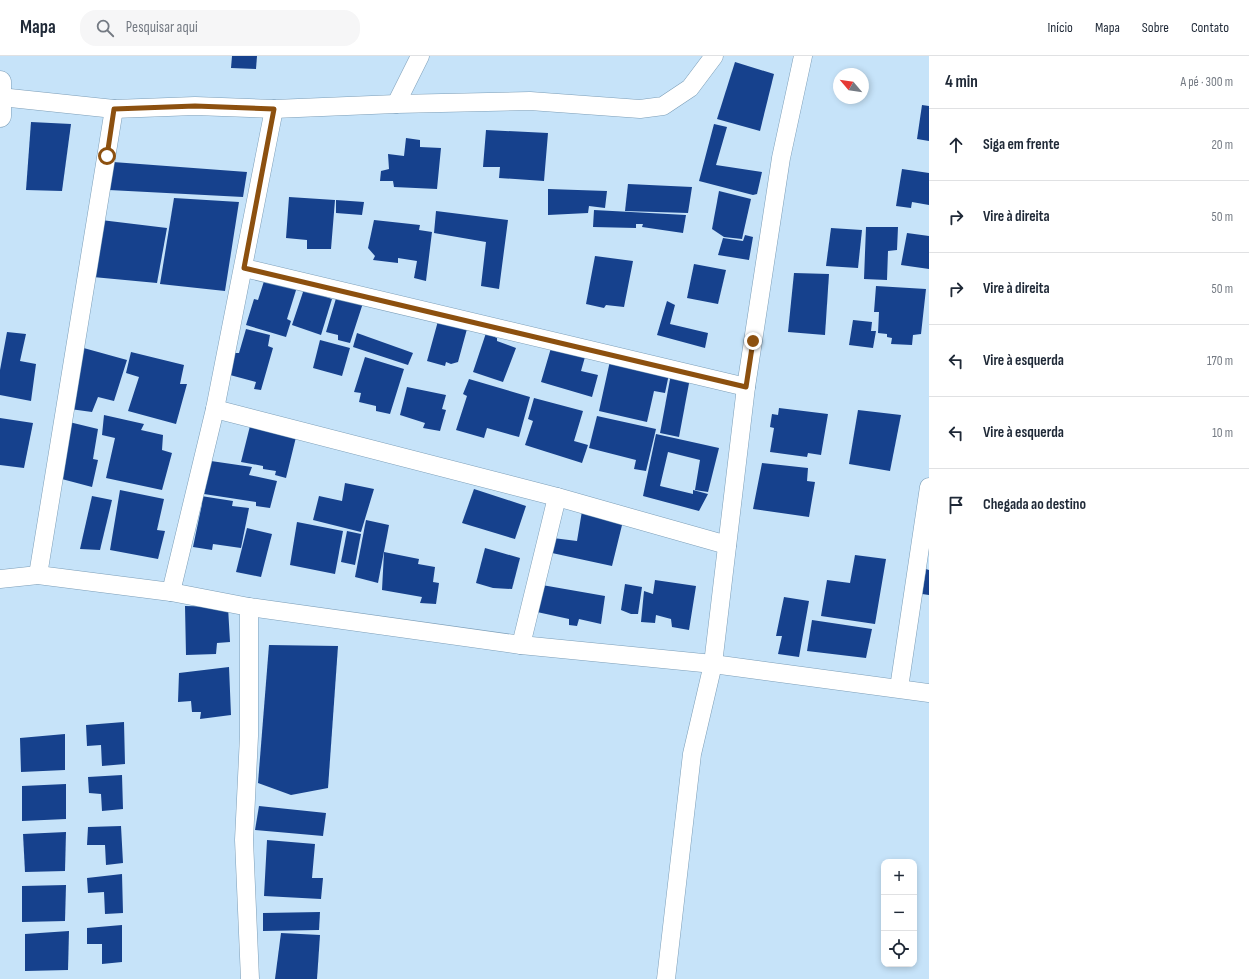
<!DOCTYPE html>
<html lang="pt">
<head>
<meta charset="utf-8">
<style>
  :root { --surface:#fff; --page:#f6f6f7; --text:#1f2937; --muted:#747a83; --line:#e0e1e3 }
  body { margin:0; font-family:"Sofia Sans Condensed",sans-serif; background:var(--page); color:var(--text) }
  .controls { position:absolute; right:12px; bottom:12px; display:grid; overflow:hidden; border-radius:8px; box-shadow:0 2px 6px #0003 }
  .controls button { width:36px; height:36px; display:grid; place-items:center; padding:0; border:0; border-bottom:1px solid var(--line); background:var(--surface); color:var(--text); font:20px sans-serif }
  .compass { position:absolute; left:833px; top:12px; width:36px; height:36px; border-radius:50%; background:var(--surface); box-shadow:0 2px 6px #0003; rotate:299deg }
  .stop { position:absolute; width:12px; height:12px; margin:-9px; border:3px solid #8c500f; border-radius:50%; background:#fff }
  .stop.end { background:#8c500f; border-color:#fff; box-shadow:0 1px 4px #0008 }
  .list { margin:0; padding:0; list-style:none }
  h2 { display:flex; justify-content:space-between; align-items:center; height:52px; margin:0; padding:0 16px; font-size:17px }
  h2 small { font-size:13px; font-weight:400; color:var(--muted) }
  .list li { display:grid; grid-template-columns:26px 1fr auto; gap:12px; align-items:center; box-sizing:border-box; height:72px; padding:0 16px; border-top:1px solid var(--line) }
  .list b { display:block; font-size:15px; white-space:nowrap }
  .list em { font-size:13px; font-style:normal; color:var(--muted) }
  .icon { flex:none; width:22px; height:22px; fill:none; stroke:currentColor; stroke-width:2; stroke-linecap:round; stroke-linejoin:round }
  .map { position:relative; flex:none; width:929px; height:923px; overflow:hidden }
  header { display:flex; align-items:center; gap:24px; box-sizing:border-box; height:56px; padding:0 20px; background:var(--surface); border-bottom:1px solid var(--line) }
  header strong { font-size:19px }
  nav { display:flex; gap:22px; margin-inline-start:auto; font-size:14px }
  .search { width:280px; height:36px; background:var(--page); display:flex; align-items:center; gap:10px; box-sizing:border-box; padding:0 14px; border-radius:16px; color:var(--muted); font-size:15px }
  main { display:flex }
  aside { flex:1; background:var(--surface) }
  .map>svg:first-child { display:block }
  .building { fill:#16418d }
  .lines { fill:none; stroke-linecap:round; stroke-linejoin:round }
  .minor-casing { stroke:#7c9eb8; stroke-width:19 }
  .tertiary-casing { stroke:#7c9eb8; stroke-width:23 }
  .minor { stroke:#fff; stroke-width:18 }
  .tertiary { stroke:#fff; stroke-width:22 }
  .route { stroke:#8c500f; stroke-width:5 }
</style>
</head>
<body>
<header>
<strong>Mapa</strong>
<div class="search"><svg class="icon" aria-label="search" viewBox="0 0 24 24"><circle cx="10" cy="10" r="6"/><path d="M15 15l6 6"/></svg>Pesquisar aqui</div>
<nav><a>Início</a><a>Mapa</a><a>Sobre</a><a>Contato</a></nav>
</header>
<main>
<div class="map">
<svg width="929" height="923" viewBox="0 0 929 923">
  <rect width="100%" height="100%" fill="#c6e3f9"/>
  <!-- building -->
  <g class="building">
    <path d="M 232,0 L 257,0 L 256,13 L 231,12 Z"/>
    <path d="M 735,6 L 774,18 L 760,75 L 717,63 Z"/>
    <path d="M 922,49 L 929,50 L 929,85 L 917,83 Z"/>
    <path d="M 31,66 L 71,68 L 62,135 L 26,134 Z"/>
    <path d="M 714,68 L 727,71 L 716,109 L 762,116 L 757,138 L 753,139 L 699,125 Z"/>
    <path d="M 486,74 L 548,77 L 544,125 L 499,122 L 500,111 L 483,111 Z"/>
    <path d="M 406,82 L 420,84 L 420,91 L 441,92 L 437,133 L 394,131 L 393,125 L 380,125 L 381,115 L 389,113 L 388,98 L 404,100 Z"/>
    <path d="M 113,106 L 247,116 L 243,141 L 109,134 Z"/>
    <path d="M 902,113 L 929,117 L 929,149 L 912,146 L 911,152 L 896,150 Z"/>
    <path d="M 628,128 L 692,131 L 688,157 L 625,155 Z"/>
    <path d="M 548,133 L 607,135 L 605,152 L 589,150 L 588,157 L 548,159 Z"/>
    <path d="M 719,135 L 751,143 L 742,183 L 724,181 L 712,173 Z"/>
    <path d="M 289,141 L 335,144 L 331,193 L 307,193 L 307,184 L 286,182 Z"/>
    <path d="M 174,142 L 239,146 L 225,235 L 160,228 Z"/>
    <path d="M 336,144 L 364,146 L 362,159 L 336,157 Z"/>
    <path d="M 594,154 L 686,159 L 683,177 L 642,171 L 643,168 L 636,168 L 636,172 L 593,171 Z"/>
    <path d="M 436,155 L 508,164 L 499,233 L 481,230 L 486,186 L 434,177 Z"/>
    <path d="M 101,164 L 167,172 L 157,227 L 93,221 Z"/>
    <path d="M 374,164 L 420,169 L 419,174 L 432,176 L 426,225 L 414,222 L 417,205 L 398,202 L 398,207 L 373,204 L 375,200 L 368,192 Z"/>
    <path d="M 866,171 L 898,171 L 897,194 L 888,195 L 887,224 L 864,223 Z"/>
    <path d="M 831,172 L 862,174 L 858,212 L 826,210 Z"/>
    <path d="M 907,177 L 929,180 L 929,213 L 901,209 Z"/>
    <path d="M 745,179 L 753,181 L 749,204 L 718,199 L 723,182 L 743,185 Z"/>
    <path d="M 595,200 L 633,205 L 624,251 L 606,249 L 604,252 L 586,248 Z"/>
    <path d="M 694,208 L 726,214 L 718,248 L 687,242 Z"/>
    <path d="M 794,217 L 829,218 L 825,279 L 788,276 Z"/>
    <path d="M 265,222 L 297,231 L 287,263 L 291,265 L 286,281 L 246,269 L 254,243 L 258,244 Z"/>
    <path d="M 876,230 L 926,233 L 921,278 L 913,279 L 912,289 L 891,288 L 892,282 L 887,281 L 887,278 L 878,277 L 879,256 L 874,256 Z"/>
    <path d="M 304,233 L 332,243 L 321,279 L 292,269 Z"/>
    <path d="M 337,239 L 363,247 L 350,287 L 338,284 L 338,279 L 326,276 Z"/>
    <path d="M 667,245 L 675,249 L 670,268 L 708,277 L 705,292 L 657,279 Z"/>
    <path d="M 853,264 L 872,266 L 871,275 L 876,275 L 873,292 L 849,289 Z"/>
    <path d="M 438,265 L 467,273 L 458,306 L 451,308 L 446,306 L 445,310 L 427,305 Z"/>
    <path d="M 246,273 L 270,279 L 268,290 L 273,292 L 261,334 L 254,333 L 256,326 L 230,319 L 235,297 L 239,297 Z"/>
    <path d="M 7,276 L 26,278 L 20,305 L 36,308 L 31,345 L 0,339 L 0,314 Z"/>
    <path d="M 357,277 L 413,297 L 408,309 L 353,291 Z"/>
    <path d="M 486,277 L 497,282 L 497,285 L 516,292 L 503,326 L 473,316 Z"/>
    <path d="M 320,284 L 350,292 L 342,320 L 313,312 Z"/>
    <path d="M 80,291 L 127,304 L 114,345 L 98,341 L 92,356 L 70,353 Z"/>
    <path d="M 551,292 L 585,301 L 581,315 L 598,319 L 592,341 L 541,326 Z"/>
    <path d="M 131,296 L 184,309 L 180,328 L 187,328 L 176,368 L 128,355 L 139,321 L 126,317 Z"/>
    <path d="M 365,301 L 404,313 L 390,358 L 376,355 L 376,350 L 359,346 L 361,337 L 354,336 Z"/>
    <path d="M 610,305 L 669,318 L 665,337 L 654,335 L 647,366 L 599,355 Z"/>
    <path d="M 671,318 L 690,322 L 679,381 L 660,377 Z"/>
    <path d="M 469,323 L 530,341 L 519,381 L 487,372 L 484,382 L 456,374 L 467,340 L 463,338 Z"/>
    <path d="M 407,331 L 446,339 L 442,353 L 446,354 L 440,375 L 423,372 L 425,367 L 400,359 Z"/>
    <path d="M 534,342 L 583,355 L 574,385 L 588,389 L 582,407 L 525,389 L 533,365 L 528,363 Z"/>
    <path d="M 779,352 L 828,358 L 821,399 L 808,397 L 807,401 L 770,396 L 774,372 L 770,371 L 772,358 L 778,359 Z"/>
    <path d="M 858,354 L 901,359 L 890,415 L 849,408 Z"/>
    <path d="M 104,359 L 144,368 L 141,374 L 163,379 L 162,394 L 172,397 L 162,434 L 106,422 L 115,382 L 102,379 Z"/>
    <path d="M 597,360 L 656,373 L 646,415 L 634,413 L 636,404 L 589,392 Z"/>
    <path d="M 0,362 L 33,367 L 24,412 L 0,409 Z"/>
    <path d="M 65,365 L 98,373 L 93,403 L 98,404 L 92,431 L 58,422 Z"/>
    <path d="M 251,366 L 297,377 L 286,422 L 275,419 L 276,415 L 263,413 L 263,410 L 241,406 Z"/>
    <path d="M 656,378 L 719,392 L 708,436 L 695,434 L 700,404 L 668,396 L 660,430 L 693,438 L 693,434 L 708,438 L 699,455 L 643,440 Z"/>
    <path d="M 211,405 L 252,411 L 249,419 L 277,425 L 270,452 L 256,450 L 256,446 L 204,438 Z"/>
    <path d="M 762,407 L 808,412 L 807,425 L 815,426 L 809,461 L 753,453 Z"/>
    <path d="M 345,427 L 374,433 L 361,476 L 313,464 L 319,440 L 342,445 Z"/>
    <path d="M 474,433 L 526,450 L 515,483 L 462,467 Z"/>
    <path d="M 120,434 L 164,443 L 157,474 L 165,475 L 158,503 L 110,494 Z"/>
    <path d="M 92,440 L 112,444 L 100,494 L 80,493 Z"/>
    <path d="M 201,440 L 233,445 L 232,450 L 249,452 L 241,492 L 213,488 L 212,494 L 193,491 L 202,448 L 198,448 Z"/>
    <path d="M 582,455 L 623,465 L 612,510 L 552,497 L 553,482 L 577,485 Z"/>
    <path d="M 366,464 L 389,469 L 378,527 L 355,521 Z"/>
    <path d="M 297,466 L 343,475 L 335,518 L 290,509 Z"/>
    <path d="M 247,472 L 272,478 L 261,521 L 236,516 Z"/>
    <path d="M 347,475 L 361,478 L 355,509 L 341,506 Z"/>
    <path d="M 485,492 L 520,502 L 512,533 L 493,532 L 476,527 Z"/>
    <path d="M 384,496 L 419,503 L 418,508 L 435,511 L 433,526 L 439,527 L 436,548 L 420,547 L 422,541 L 382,534 Z"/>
    <path d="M 855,499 L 886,503 L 875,568 L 821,560 L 827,524 L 850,527 Z"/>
    <path d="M 926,513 L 929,514 L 929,539 L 922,538 Z"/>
    <path d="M 655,524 L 696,530 L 689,574 L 672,571 L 671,563 L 656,559 L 655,567 L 641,566 L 644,535 L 653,538 Z"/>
    <path d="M 625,528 L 642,531 L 638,558 L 631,558 L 621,554 Z"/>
    <path d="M 542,529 L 605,540 L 601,568 L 579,563 L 577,570 L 569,569 L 569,563 L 537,556 Z"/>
    <path d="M 784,541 L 809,545 L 799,601 L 778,598 L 782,580 L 776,580 Z"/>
    <path d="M 185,550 L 228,551 L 230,586 L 217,587 L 216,598 L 186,599 Z"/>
    <path d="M 812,564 L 872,573 L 866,602 L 807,595 Z"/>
    <path d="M 269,589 L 338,590 L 328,732 L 291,739 L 258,727 Z"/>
    <path d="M 229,611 L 231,659 L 200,663 L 201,656 L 192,656 L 191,645 L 178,646 L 179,617 Z"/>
    <path d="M 124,666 L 125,708 L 102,710 L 101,689 L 87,690 L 86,669 Z"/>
    <path d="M 65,678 L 65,714 L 21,716 L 20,682 Z"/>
    <path d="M 122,719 L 123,753 L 102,755 L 101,738 L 89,737 L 88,721 Z"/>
    <path d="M 66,728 L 66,763 L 22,765 L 22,730 Z"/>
    <path d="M 259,750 L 326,757 L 323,780 L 255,774 Z"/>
    <path d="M 121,770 L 123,807 L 106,809 L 105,789 L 87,789 L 88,771 Z"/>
    <path d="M 66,776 L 65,815 L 25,816 L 23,778 Z"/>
    <path d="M 267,784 L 315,788 L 312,822 L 323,822 L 321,843 L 264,840 Z"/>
    <path d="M 122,818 L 123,857 L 105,858 L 104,836 L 88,837 L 87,822 Z"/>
    <path d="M 66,829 L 65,865 L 22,866 L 22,830 Z"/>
    <path d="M 320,856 L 319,874 L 263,875 L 263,857 Z"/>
    <path d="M 122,869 L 122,906 L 102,908 L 102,888 L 87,888 L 87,872 Z"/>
    <path d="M 69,875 L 68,914 L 25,915 L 25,878 Z"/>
    <path d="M 281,877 L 320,879 L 317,923 L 275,923 Z"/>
  </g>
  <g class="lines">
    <defs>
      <g id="minor">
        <path d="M 0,41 L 114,53 L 195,50 L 274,53 L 396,48 L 530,45 L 640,53 L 663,50 L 690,32 L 714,0"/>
        <path d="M 396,48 L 420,0"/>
        <path d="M 244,212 L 746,331"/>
        <path d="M 215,353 L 557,441 L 727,489"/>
        <path d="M 38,519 L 114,53"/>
        <path d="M 0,523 L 38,519 L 171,536 L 249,551 L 521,589 L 713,608 L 929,637"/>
        <path d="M 171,536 L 215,353 L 274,53"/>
        <path d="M 249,551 L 249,680 L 244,784 L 250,923"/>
        <path d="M 521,589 L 557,441"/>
        <path d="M 899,632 L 929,431"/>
        <path d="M 666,923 L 692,698 L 713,608 L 746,331 L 781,102 L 803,0"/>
      </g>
      <path id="tertiary" d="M 0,26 L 0,60"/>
    </defs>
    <!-- minor casing -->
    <use href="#minor" class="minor-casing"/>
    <!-- tertiary casing -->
    <use href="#tertiary" class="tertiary-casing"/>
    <!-- minor -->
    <use href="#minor" class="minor"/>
    <!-- tertiary -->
    <use href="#tertiary" class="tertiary"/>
  </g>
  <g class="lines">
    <!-- route -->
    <path class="route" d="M 107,100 L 114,53 L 195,50 L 274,53 L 244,212 L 746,331 L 753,285"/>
  </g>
</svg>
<div class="controls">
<button>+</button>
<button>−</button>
<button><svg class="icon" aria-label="locate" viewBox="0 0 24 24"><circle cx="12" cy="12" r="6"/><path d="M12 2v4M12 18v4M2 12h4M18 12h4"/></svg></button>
</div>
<svg class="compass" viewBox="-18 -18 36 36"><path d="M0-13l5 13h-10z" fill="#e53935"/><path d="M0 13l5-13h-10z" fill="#747a83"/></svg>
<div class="stop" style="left:107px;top:100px"></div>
<div class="stop end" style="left:753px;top:285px"></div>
</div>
<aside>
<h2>4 min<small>A pé · 300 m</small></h2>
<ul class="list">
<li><svg class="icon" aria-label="ahead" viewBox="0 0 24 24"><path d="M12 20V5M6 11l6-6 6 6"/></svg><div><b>Siga em frente</b></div><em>20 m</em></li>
<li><svg class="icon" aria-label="right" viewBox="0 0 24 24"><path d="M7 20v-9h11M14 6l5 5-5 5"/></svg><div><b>Vire à direita</b></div><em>50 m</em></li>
<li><svg class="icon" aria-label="right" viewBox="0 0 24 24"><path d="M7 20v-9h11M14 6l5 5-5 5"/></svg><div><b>Vire à direita</b></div><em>50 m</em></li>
<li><svg class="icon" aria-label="left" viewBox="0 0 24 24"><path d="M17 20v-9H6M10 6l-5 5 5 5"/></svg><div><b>Vire à esquerda</b></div><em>170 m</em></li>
<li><svg class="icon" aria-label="left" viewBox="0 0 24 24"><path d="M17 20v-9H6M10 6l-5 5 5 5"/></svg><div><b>Vire à esquerda</b></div><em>10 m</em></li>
<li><svg class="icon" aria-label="arrive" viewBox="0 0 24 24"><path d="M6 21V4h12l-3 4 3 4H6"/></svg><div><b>Chegada ao destino</b></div></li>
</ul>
</aside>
</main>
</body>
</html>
